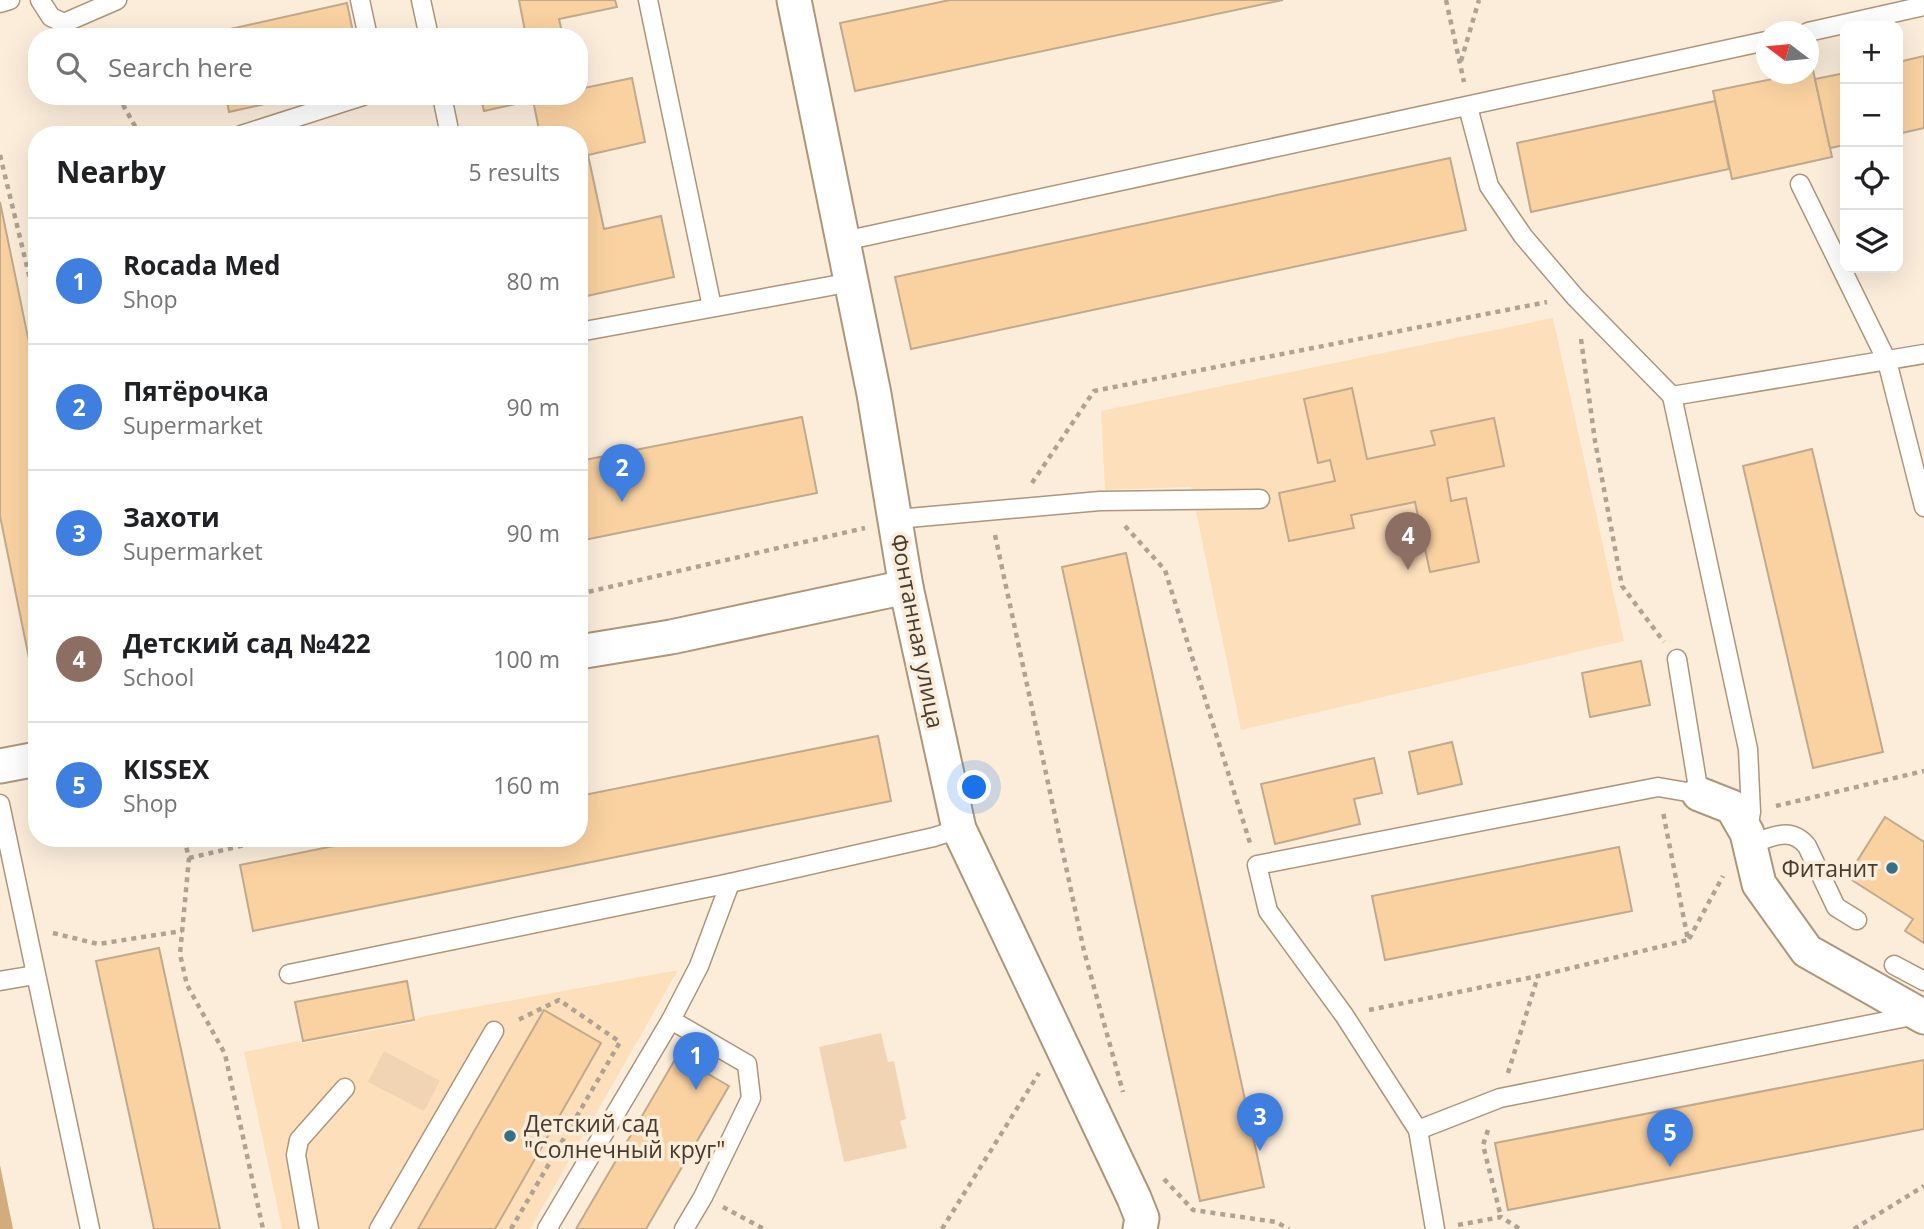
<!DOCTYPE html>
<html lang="en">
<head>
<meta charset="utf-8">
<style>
  :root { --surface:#fff; --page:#f6f6f6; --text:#202124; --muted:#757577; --line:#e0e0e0; --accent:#db2777 }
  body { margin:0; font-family:"Open Sans",sans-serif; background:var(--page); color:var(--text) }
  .controls { position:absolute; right:21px; top:21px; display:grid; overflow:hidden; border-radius:14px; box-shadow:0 7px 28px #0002 }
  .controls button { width:63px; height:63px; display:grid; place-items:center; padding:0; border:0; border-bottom:2px solid var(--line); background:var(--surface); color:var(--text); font:35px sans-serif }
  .compass { position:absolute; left:1756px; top:21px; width:63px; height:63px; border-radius:50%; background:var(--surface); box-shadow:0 7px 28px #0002; rotate:286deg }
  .you { position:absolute; left:975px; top:788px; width:24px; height:24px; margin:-18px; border:5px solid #fff; border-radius:50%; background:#1a73e8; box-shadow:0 0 0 10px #1a73e833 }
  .badge { display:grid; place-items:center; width:46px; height:46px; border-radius:50%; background:var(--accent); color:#fff; font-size:23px; font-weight:700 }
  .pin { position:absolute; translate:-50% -58px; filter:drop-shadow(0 2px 4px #0008) }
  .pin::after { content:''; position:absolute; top:37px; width:24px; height:21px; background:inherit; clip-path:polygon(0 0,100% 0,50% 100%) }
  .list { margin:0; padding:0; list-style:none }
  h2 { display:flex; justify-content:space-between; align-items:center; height:91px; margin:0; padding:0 28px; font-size:30px }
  h2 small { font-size:23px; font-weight:400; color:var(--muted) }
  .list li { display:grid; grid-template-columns:46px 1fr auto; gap:21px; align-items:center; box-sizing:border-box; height:126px; padding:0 28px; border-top:2px solid var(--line) }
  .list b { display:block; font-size:26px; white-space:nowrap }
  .list p { margin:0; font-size:23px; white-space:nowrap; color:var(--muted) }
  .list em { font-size:23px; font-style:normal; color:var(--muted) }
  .icon { flex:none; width:38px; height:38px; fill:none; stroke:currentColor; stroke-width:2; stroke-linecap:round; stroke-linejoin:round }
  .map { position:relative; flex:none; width:1924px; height:1229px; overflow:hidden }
  .search { position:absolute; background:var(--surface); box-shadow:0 7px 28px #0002; left:28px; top:28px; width:560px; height:77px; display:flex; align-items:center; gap:18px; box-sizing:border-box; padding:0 24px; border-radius:28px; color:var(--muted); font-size:26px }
  .panel { position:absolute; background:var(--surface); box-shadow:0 7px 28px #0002; left:28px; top:126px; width:560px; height:721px; border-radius:28px }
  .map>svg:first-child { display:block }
  .built { fill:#fddfbb }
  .green { fill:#f0d4b3 }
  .forest { fill:#d2ac7c }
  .building { fill:#fad2a1; stroke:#c1a98d; stroke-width:2 }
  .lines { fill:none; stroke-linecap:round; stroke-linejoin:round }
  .lane-casing { stroke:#ad967a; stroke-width:21 }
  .street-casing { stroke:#ad967a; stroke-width:37 }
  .path { stroke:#aea292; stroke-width:4.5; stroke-dasharray:5 5; stroke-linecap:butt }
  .lane { stroke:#fff; stroke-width:18 }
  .street { stroke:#fff; stroke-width:33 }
  .poi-dot { fill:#327186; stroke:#fceddb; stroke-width:2.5 }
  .labels { text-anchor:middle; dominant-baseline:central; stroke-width:7; stroke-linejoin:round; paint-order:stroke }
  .street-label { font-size:23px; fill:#453b2f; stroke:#fceddb }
  .poi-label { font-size:23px; fill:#453b2f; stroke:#fceddb; text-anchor:end }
</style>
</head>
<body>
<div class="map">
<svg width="1924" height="1229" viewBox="0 0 1924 1229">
  <rect width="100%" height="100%" fill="#fceddb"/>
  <!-- built -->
  <g class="built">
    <path d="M 1553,318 L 1624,641 L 1241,730 L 1191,487 L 1105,490 L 1101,411 Z"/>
    <path d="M 678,970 L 530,1229 L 282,1229 L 244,1052 L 298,1041 L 303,1043 L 412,1023 L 420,1017 Z"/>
  </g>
  <!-- green -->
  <g class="green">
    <path d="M 881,1033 L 888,1062 L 894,1061 L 906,1119 L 900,1121 L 907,1148 L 844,1162 L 819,1047 Z"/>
    <path d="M 384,1051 L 440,1081 L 424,1111 L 368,1082 Z"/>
  </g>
  <!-- forest -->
  <path class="forest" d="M 0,1165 L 13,1229 L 0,1229 Z"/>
  <!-- building -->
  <g class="building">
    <path d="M 519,0 L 615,0 L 617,7 L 559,19 L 563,37 L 498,37 L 525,31 Z"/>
    <path d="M 950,0 L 1283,0 L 855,91 L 840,23 Z"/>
    <path d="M 347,3 L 354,37 L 213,37 L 212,33 Z"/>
    <path d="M 1924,56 L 1924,128 L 1898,134 L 1898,62 Z"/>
    <path d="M 1813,70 L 1832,157 L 1732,179 L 1713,91 L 1798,74 L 1808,74 L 1808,71 Z"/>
    <path d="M 1845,73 L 1845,145 L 1830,148 L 1815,79 Z"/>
    <path d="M 632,78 L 645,142 L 588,155 L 604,229 L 661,216 L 674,277 L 582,297 L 579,282 L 579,135 L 540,135 L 533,100 L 484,111 L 480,96 L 579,96 L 579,89 Z"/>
    <path d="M 226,96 L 301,96 L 229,112 Z"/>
    <path d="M 1715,101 L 1729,169 L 1531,212 L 1517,143 Z"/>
    <path d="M 1450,158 L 1466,230 L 911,349 L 895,277 Z"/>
    <path d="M 0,202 L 37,381 L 37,677 L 33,678 L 0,516 Z"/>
    <path d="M 1352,388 L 1367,459 L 1435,445 L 1431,431 L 1494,418 L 1504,466 L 1447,478 L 1451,501 L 1466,498 L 1479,562 L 1430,572 L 1415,502 L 1351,515 L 1354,528 L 1289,541 L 1279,493 L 1335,481 L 1330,460 L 1318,463 L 1304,399 Z"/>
    <path d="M 802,417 L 817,493 L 579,541 L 579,461 Z"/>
    <path d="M 1812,449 L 1883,752 L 1813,768 L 1743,466 Z"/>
    <path d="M 1126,553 L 1264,1187 L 1200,1201 L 1062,567 Z"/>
    <path d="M 1641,661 L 1650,705 L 1590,717 L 1582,673 Z"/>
    <path d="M 878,736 L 891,801 L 253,931 L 240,865 L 373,838 L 579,838 L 579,796 Z"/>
    <path d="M 1452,742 L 1462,784 L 1418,794 L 1409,752 Z"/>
    <path d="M 1374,758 L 1382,793 L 1354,799 L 1360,824 L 1275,844 L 1261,784 Z"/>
    <path d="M 1885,817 L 1924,842 L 1924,943 L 1905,931 L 1913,919 L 1847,877 Z"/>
    <path d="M 1619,847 L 1632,911 L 1385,960 L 1372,896 Z"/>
    <path d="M 159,948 L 220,1229 L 154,1229 L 96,961 Z"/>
    <path d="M 407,981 L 414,1020 L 303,1041 L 295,1002 Z"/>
    <path d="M 544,1010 L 601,1043 L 495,1229 L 418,1229 Z"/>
    <path d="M 677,1056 L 729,1086 L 646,1229 L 576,1229 Z"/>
    <path d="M 1924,1060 L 1924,1129 L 1508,1210 L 1495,1143 Z"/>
  </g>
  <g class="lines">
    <defs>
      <g id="lane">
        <path d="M 40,0 L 51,17 L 64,23 L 117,0"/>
        <path d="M 360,0 L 368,37"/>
        <path d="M 421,0 L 429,37"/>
        <path d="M 648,0 L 712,307"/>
        <path d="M 0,3 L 10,0"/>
        <path d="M 1808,32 L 1924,6"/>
        <path d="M 442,96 L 450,135"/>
        <path d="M 1468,107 L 1489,186 L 1523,236 L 1575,297 L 1672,396 L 1924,354"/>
        <path d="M 241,135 L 363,96"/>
        <path d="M 1800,184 L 1887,361 L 1924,507"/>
        <path d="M 844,241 L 1766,41"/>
        <path d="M 579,332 L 852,282"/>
        <path d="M 1672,396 L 1748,749 L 1751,812 L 1748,828"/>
        <path d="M 897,519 L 1100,501 L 1260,499"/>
        <path d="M 0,804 L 90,1229"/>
        <path d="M 1750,844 C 1771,838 1790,825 1807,846 L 1836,907 L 1857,920"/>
        <path d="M 1894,965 L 1924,981"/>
        <path d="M 289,974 L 730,883 L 934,837 L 959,829"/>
        <path d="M 0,981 L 35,975"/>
        <path d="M 671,1020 L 747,1064 L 751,1098 L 703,1197 L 684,1229"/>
        <path d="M 1418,1130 L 1500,1098 L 1917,1015"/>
        <path d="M 309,1229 L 296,1155 L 299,1140 L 345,1088"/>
        <path d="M 379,1229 L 494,1031"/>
        <path d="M 547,1229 L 671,1020 L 699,966 L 730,883"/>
        <path d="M 1435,1229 L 1418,1130 L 1344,1015 L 1268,911 L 1257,865 L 1658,787 L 1699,794 L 1677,659"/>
      </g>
      <g id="street">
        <path d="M 794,0 L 874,394 L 906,587 L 959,829 L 1134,1198 L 1142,1218 L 1140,1229"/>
        <path d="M 579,652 L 671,637 L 906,587"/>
        <path d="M 0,766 L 37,759"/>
        <path d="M 1699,794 L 1732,807 L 1747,833 L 1759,884 L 1807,951 L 1924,1017"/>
      </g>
    </defs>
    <!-- lane casing -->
    <use href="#lane" class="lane-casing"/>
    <!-- street casing -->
    <use href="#street" class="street-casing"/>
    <!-- path -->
    <g class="path">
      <path d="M 1446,0 L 1464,82"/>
      <path d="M 1461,61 L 1479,0"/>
      <path d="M 118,96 L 140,135"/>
      <path d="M 0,155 L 37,308"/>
      <path d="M 1581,339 L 1595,441 L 1622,586 L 1664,642"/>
      <path d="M 1032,483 L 1094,391 L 1547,302"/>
      <path d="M 1125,526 L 1165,570 L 1250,843"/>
      <path d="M 995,535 L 1084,951 L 1123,1092"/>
      <path d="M 579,594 L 865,528"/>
      <path d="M 1776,806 L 1924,771"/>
      <path d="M 184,838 L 189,858 L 180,954 L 187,985 L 225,1054 L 263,1229"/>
      <path d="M 189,858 L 275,838"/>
      <path d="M 53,933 L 98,944 L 182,931"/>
      <path d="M 1689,939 L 1723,876"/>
      <path d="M 1369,1010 L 1538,976 L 1688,940 L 1663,812"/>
      <path d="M 1508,1073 L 1538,976"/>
      <path d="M 1488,1130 L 1483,1145 L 1501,1217"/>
      <path d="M 1164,1179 L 1193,1210 L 1276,1222 L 1289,1229"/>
      <path d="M 723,1207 L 764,1229"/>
      <path d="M 1458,1225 L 1501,1217 L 1520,1229"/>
      <path d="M 511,1229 L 620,1042 L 559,1000 L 516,1021"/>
      <path d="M 942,1229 L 1039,1073"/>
      <path d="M 1854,1229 L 1924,1186"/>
    </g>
    <!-- lane -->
    <use href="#lane" class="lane"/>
    <!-- street -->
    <use href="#street" class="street"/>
  </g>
  <!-- markers -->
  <g class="poi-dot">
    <circle cx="1892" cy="868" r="7"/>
    <circle cx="510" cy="1136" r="7"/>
  </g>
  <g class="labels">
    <!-- street labels -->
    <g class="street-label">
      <text transform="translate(918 631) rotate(79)">Фонтанная улица</text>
    </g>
    <!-- poi labels -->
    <g class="poi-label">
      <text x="1878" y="868">Фитанит</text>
      <text x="524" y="1123" text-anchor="start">Детский сад<tspan x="524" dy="26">"Солнечный круг"</tspan></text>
    </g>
  </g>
</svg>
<div class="controls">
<button>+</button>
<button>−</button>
<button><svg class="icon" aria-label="locate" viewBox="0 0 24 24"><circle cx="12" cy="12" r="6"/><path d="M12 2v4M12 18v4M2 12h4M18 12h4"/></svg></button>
<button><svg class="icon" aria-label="layers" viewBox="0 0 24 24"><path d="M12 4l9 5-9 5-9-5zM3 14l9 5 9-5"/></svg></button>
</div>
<svg class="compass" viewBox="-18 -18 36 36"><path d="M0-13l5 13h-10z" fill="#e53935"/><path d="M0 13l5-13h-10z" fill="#757577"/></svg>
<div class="you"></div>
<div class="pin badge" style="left:696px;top:1090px;background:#3f7fe0">1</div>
<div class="pin badge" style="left:622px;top:502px;background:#3f7fe0">2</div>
<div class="pin badge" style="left:1260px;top:1151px;background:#3f7fe0">3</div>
<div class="pin badge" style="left:1408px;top:570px;background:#8d6e63">4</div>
<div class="pin badge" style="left:1670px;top:1167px;background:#3f7fe0">5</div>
<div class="search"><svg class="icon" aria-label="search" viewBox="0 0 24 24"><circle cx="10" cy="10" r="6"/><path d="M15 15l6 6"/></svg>Search here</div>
<section class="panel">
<h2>Nearby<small>5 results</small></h2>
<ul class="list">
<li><span class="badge" style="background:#3f7fe0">1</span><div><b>Rocada Med</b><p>Shop</p></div><em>80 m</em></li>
<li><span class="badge" style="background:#3f7fe0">2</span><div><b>Пятёрочка</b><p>Supermarket</p></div><em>90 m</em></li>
<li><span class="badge" style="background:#3f7fe0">3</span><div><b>Захоти</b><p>Supermarket</p></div><em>90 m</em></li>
<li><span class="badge" style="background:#8d6e63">4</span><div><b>Детский сад №422</b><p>School</p></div><em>100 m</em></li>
<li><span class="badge" style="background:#3f7fe0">5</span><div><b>KISSEX</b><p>Shop</p></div><em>160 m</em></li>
</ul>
</section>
</div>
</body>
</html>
